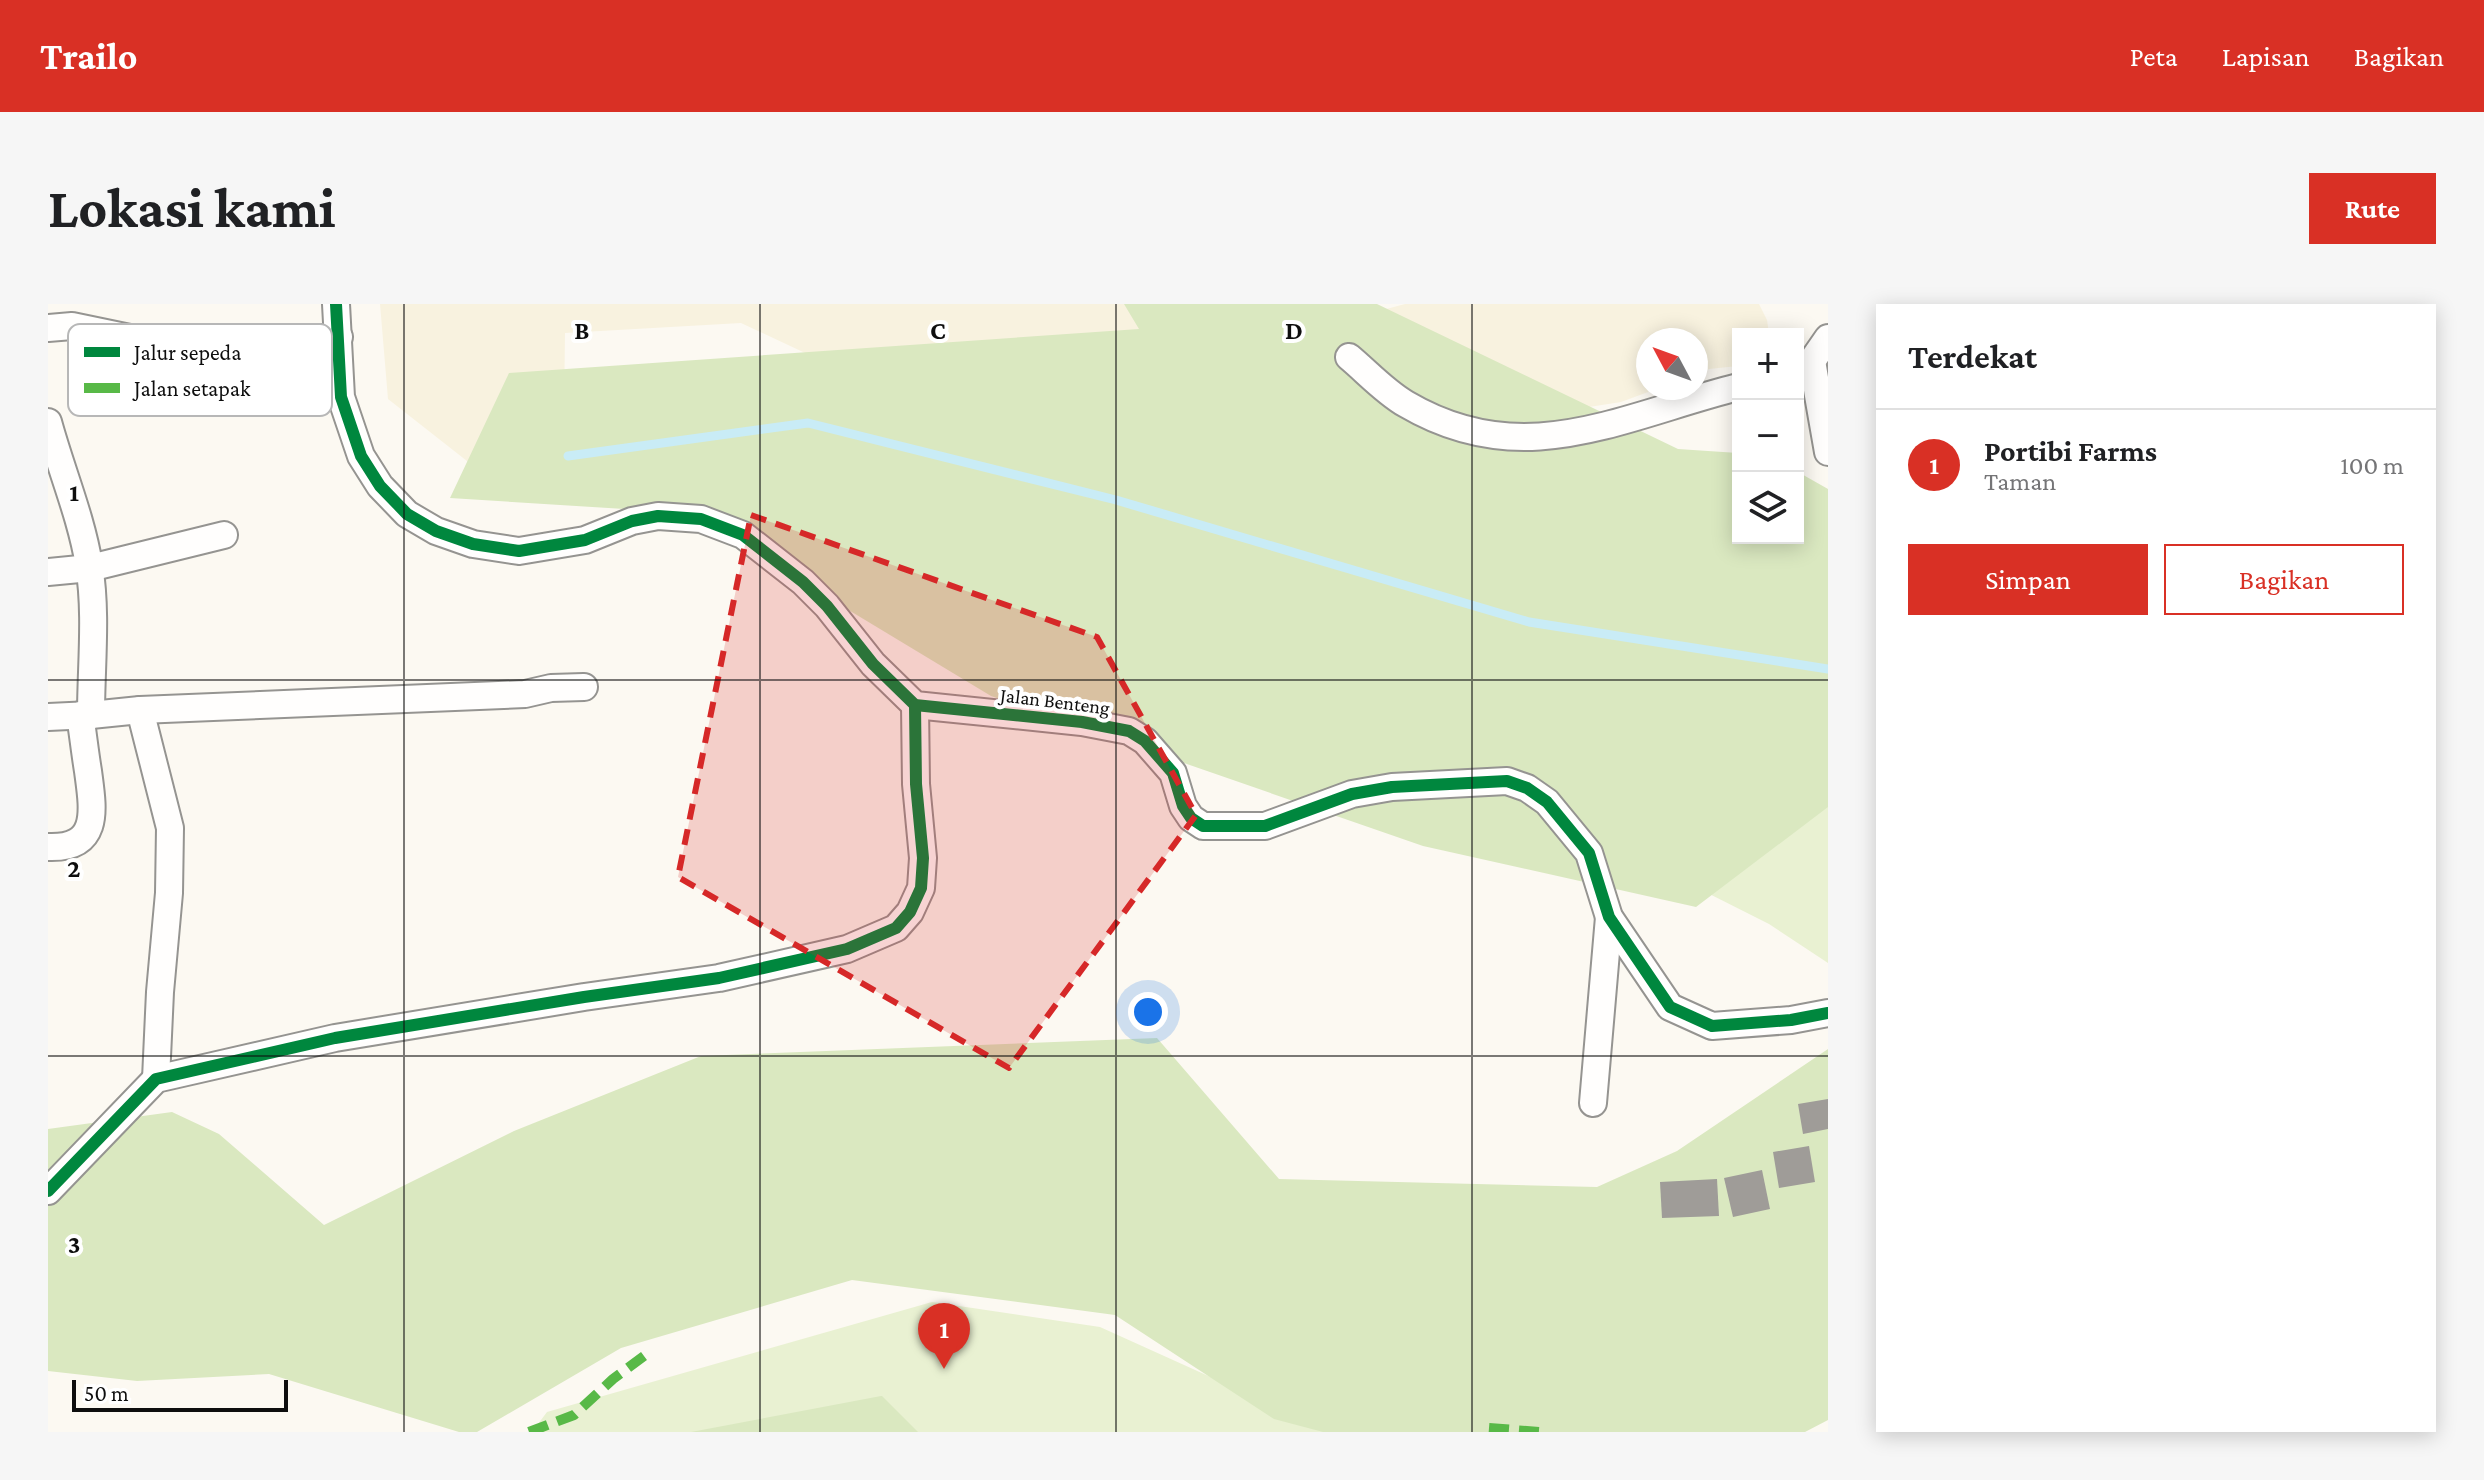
<!DOCTYPE html>
<html lang="id">
<head>
<meta charset="utf-8">
<style>
  :root { --surface:#fff; --page:#f6f6f6; --text:#202124; --muted:#757577; --line:#e0e0e0; --accent:#d93025 }
  body { margin:0; font-family:"Crimson Pro",serif; background:var(--page); color:var(--text) }
  .controls { position:absolute; right:24px; top:24px; display:grid; overflow:hidden; border-radius:0px; box-shadow:0 4px 20px #0003 }
  .controls button { width:72px; height:72px; display:grid; place-items:center; padding:0; border:0; border-bottom:2px solid var(--line); background:var(--surface); color:var(--text); font:40px sans-serif }
  .compass { position:absolute; left:1588px; top:24px; width:72px; height:72px; border-radius:50%; background:var(--surface); box-shadow:0 4px 20px #0003; rotate:311deg }
  .scale { position:absolute; left:24px; bottom:20px; width:216px; box-sizing:border-box; padding-left:8px; border:4px solid #0e0e0e; border-top:0; font-size:22px; line-height:28px; white-space:nowrap; color:#0e0e0e; -webkit-text-stroke:6px #fff; paint-order:stroke }
  .you { position:absolute; left:1100px; top:708px; width:28px; height:28px; margin:-20px; border:6px solid #fff; border-radius:50%; background:#1a73e8; box-shadow:0 0 0 12px #1a73e833 }
  .badge { display:grid; place-items:center; width:52px; height:52px; border-radius:50%; background:var(--accent); color:#fff; font-size:26px; font-weight:700 }
  .pin { position:absolute; translate:-50% -66px; filter:drop-shadow(0 2px 4px #0008) }
  .pin::after { content:''; position:absolute; top:42px; width:28px; height:24px; background:inherit; clip-path:polygon(0 0,100% 0,50% 100%) }
  .list { margin:0; padding:0; list-style:none }
  h2 { display:flex; justify-content:space-between; align-items:center; height:104px; margin:0; padding:0 32px; font-size:34px }
  h2 small { font-size:26px; font-weight:400; color:var(--muted) }
  .list li { display:grid; grid-template-columns:52px 1fr auto; gap:24px; align-items:center; box-sizing:border-box; height:112px; padding:0 32px; border-top:2px solid var(--line) }
  .list b { display:block; font-size:30px; white-space:nowrap }
  .list p { margin:0; font-size:26px; white-space:nowrap; color:var(--muted) }
  .list em { font-size:26px; font-style:normal; color:var(--muted) }
  .actions { display:flex; gap:16px; padding:24px 32px }
  .actions a { flex:1; padding:18px 0; border:2px solid var(--accent); border-radius:0px; text-align:center; font-size:28px; color:var(--accent) }
  .actions .main { background:var(--accent); color:#fff }
  .icon { flex:none; width:44px; height:44px; fill:none; stroke:currentColor; stroke-width:2; stroke-linecap:round; stroke-linejoin:round }
  .map { position:relative; flex:none; width:1780px; height:1128px; overflow:hidden; border-radius:0px }
  header { display:flex; align-items:center; gap:48px; box-sizing:border-box; height:112px; padding:0 40px; background:var(--accent); color:#fff }
  header strong { font-size:38px }
  nav { display:flex; gap:44px; margin-inline-start:auto; font-size:28px }
  .intro { display:flex; align-items:center; justify-content:space-between; box-sizing:border-box; height:192px; padding:0 48px }
  h1 { margin:0; font-size:56px }
  .button { padding:20px 36px; border-radius:0px; background:var(--accent); color:#fff; font-size:28px; font-weight:700 }
  main { display:flex; gap:48px; padding:0 48px }
  aside { flex:1; background:var(--surface); border-radius:0px; box-shadow:0 4px 20px #0003 }
  .map>svg:first-child { display:block }
  .farmland { fill:#f8f2df }
  .green { fill:#e9f1d2 }
  .forest { fill:#dae8c0 }
  .lines { fill:none; stroke-linecap:round; stroke-linejoin:round }
  .stream { stroke:#c9ecf6; stroke-width:9 }
  .building { fill:#9f9c98 }
  .minor-casing { stroke:#959491; stroke-width:30 }
  .minor { stroke:#fffefd; stroke-width:26 }
  .quiet { stroke:#58b947; stroke-width:10; stroke-dasharray:20 10; stroke-linecap:butt }
  .cycleway-casing { stroke:#fff; stroke-width:17 }
  .cycleway { stroke:#00873e; stroke-width:12 }
  .marked { fill:#d62828; fill-opacity:0.2; stroke:#d62828; stroke-width:6; stroke-dasharray:16 10; stroke-linejoin:round }
  .grid { fill:none; stroke:#0e0e0e; stroke-width:2; stroke-opacity:0.55 }
  .labels { text-anchor:middle; dominant-baseline:central; stroke-width:8; stroke-linejoin:round; paint-order:stroke }
  .street-label { font-size:20px; fill:#0e0e0e; stroke:#fff }
  .key { fill:#fff; stroke:#b7b7b7; stroke-width:2 }
  .key-label { font-size:22px; fill:#0e0e0e }
  .grid-label { font-size:26px; text-anchor:middle; font-weight:bold; fill:#0e0e0e; stroke:#fff; stroke-width:8; stroke-linejoin:round; paint-order:stroke }
</style>
</head>
<body>
<header>
<strong>Trailo</strong>
<nav><a>Peta</a><a>Lapisan</a><a>Bagikan</a></nav>
</header>
<div class="intro"><h1>Lokasi kami</h1><a class="button">Rute</a></div>
<main>
<div class="map">
<svg width="1780" height="1128" viewBox="0 0 1780 1128">
  <rect width="100%" height="100%" fill="#fcf9f2"/>
  <!-- farmland -->
  <g class="farmland">
    <path d="M 332,0 L 1120,0 L 1119,32 L 853,94 L 693,19 L 517,29 L 516,109 L 461,190 L 340,95 Z"/>
    <path d="M 1357,0 L 1711,0 L 1719,16 L 1721,30 L 1690,30 L 1690,62 L 1661,65 L 1648,70 L 1648,36 L 1600,36 L 1600,84 L 1611,84 L 1573,98 L 1477,113 L 1331,7 Z"/>
  </g>
  <!-- green -->
  <g class="green">
    <path d="M 1780,489 L 1780,659 L 1721,620 L 1588,553 Z"/>
    <path d="M 884,998 L 1052,1023 L 1284,1128 L 484,1128 L 499,1108 Z"/>
  </g>
  <!-- forest -->
  <g class="forest">
    <path d="M 1076,0 L 1329,0 L 1630,145 L 1690,149 L 1690,234 L 1750,234 L 1750,168 L 1780,185 L 1780,503 L 1648,603 L 1375,542 L 943,392 L 640,209 L 402,194 L 461,69 L 1091,25 Z"/>
    <path d="M 1109,734 L 1231,875 L 1549,883 L 1629,847 L 1780,745 L 1780,1116 L 1757,1128 L 1275,1128 L 1226,1115 L 1067,1011 L 804,976 L 573,1044 L 429,1128 L 411,1128 L 221,1070 L 89,1077 L 0,1067 L 0,825 L 124,808 L 171,830 L 276,921 L 466,827 L 653,752 Z"/>
    <path d="M 834,1092 L 870,1128 L 643,1128 L 833,1092 Z"/>
  </g>
  <g class="lines">
    <!-- stream -->
    <path class="stream" d="M 520,152 L 760,119 L 1068,196 L 1481,318 L 1780,365"/>
  </g>
  <!-- building -->
  <g class="building">
    <path d="M 1780,795 L 1780,825 L 1755,830 L 1750,800 Z"/>
    <path d="M 1761,842 L 1767,878 L 1731,884 L 1725,848 Z"/>
    <path d="M 1714,866 L 1722,905 L 1685,913 L 1676,874 Z"/>
    <path d="M 1669,875 L 1671,912 L 1614,914 L 1612,878 Z"/>
  </g>
  <g class="lines">
    <defs>
      <g id="minor">
        <path d="M 288,0 L 293,93 L 313,152 L 332,182 L 359,210 L 388,227 L 425,240 L 471,247 L 537,236 L 584,217 L 610,212 L 653,215 L 695,231 L 755,278 L 779,302 L 825,360 L 867,401 L 1034,418 L 1081,427 L 1097,437 L 1125,469 L 1135,502 L 1143,514 L 1155,522 L 1217,522 L 1304,490 L 1344,483 L 1459,477 L 1479,484 L 1499,498 L 1541,549 L 1561,613 L 1622,703 L 1664,722 L 1743,716 L 1780,709"/>
        <path d="M 0,24 L 24,22 L 125,43 L 291,33"/>
        <path d="M 1301,53 C 1319,68 1337,88 1358,100 C 1475,169 1572,113 1690,83"/>
        <path d="M 1764,57 L 1780,148"/>
        <path d="M 1750,65 L 1764,57 L 1780,34"/>
        <path d="M 0,118 C 13,166 33,212 41,261 C 49,310 43,362 43,411 L 0,413"/>
        <path d="M 0,268 L 42,264 L 176,231"/>
        <path d="M 92,406 L 122,524 L 121,589 L 112,688 L 108,775"/>
        <path d="M 43,411 L 92,406 L 477,390 L 503,384 L 536,383"/>
        <path d="M 0,543 C 53,545 45,505 40,467 C 37,449 35,430 32,411"/>
        <path d="M 1545,799 L 1561,613"/>
        <path d="M 0,887 L 108,775 L 287,734 L 536,693 L 671,674 L 799,645 L 848,624 L 862,608 L 873,584 L 875,554 L 868,480 L 867,401"/>
      </g>
    </defs>
    <!-- minor casing -->
    <use href="#minor" class="minor-casing"/>
    <!-- minor -->
    <use href="#minor" class="minor"/>
    <!-- quiet -->
    <g class="quiet">
      <path d="M 1441,1124 L 1491,1128"/>
      <path d="M 481,1128 L 526,1111 L 565,1075 L 596,1052"/>
    </g>
    <defs>
      <g id="cycleway">
        <path d="M 288,0 L 293,93 L 313,152 L 332,182 L 359,210 L 388,227 L 425,240 L 471,247 L 537,236 L 584,217 L 610,212 L 653,215 L 695,231 L 755,278 L 779,302 L 825,360 L 867,401 L 1034,418 L 1081,427 L 1097,437 L 1125,469 L 1135,502 L 1143,514 L 1155,522 L 1217,522 L 1304,490 L 1344,483 L 1459,477 L 1479,484 L 1499,498 L 1541,549 L 1561,613 L 1622,703 L 1664,722 L 1743,716 L 1780,709"/>
        <path d="M 0,887 L 108,775 L 287,734 L 536,693 L 671,674 L 799,645 L 848,624 L 862,608 L 873,584 L 875,554 L 868,480 L 867,401"/>
      </g>
    </defs>
    <!-- cycleway casing -->
    <use href="#cycleway" class="cycleway-casing"/>
    <!-- cycleway -->
    <use href="#cycleway" class="cycleway"/>
  </g>
  <!-- marked area -->
  <path class="marked" d="M 703,211 L 1049,333 L 1148,511 L 961,764 L 630,573 Z"/>
  <!-- grid -->
  <path class="grid" d="M 356,0 L 356,1128M 712,0 L 712,1128M 1068,0 L 1068,1128M 1424,0 L 1424,1128M 0,376 L 1780,376M 0,752 L 1780,752"/>
  <g class="labels">
    <!-- street labels -->
    <g class="street-label">
      <text transform="translate(1007 397) rotate(7)">Jalan Benteng</text>
    </g>
  </g>
  <!-- legend -->
  <rect x="20" y="20" width="264" height="92" rx="12" class="key"/>
  <rect x="36" y="43" width="36" height="10" fill="#00873e"/>
  <rect x="36" y="79" width="36" height="10" fill="#58b947"/>
  <g class="key-label">
    <text x="86" y="56">Jalur sepeda</text>
    <text x="86" y="92">Jalan setapak</text>
  </g>
  <g class="grid-label">
    <text x="534" y="35">B</text>
    <text x="890" y="35">C</text>
    <text x="1246" y="35">D</text>
    <text x="26" y="197">1</text>
    <text x="26" y="573">2</text>
    <text x="26" y="949">3</text>
  </g>
</svg>
<div class="controls">
<button>+</button>
<button>−</button>
<button><svg class="icon" aria-label="layers" viewBox="0 0 24 24"><path d="M12 4l9 5-9 5-9-5zM3 14l9 5 9-5"/></svg></button>
</div>
<svg class="compass" viewBox="-18 -18 36 36"><path d="M0-13l5 13h-10z" fill="#e53935"/><path d="M0 13l5-13h-10z" fill="#757577"/></svg>
<div class="scale">50 m</div>
<div class="you"></div>
<div class="pin badge" style="left:896px;top:1065px">1</div>
</div>
<aside>
<h2>Terdekat<small></small></h2>
<ul class="list">
<li><span class="badge">1</span><div><b>Portibi Farms</b><p>Taman</p></div><em>100 m</em></li>
</ul>
<div class="actions"><a class="main">Simpan</a><a>Bagikan</a></div>
</aside>
</main>
</body>
</html>
